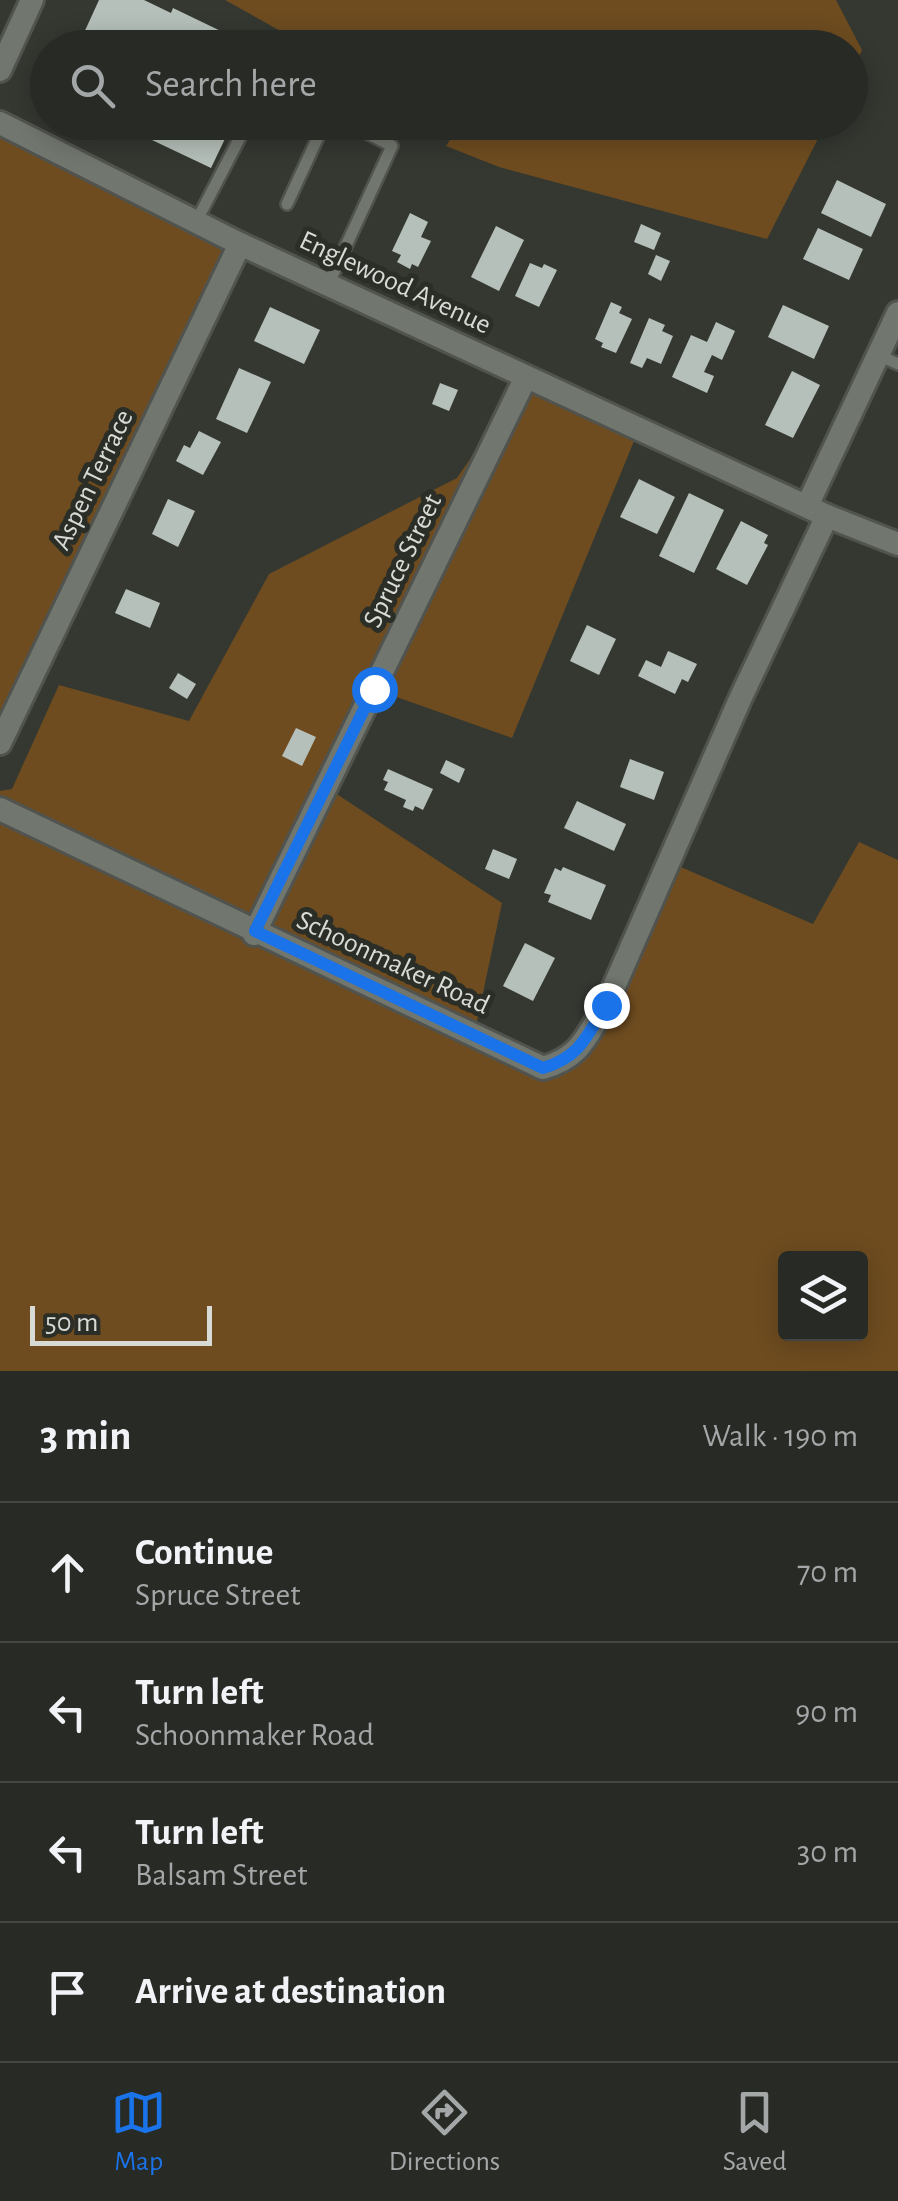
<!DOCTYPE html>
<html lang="en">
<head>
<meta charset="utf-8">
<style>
  :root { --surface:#272a25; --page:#333632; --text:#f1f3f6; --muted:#a4a7a7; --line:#434642; --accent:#1a73e8 }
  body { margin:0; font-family:"Alegreya Sans",sans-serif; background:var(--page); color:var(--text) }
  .controls { position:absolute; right:30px; bottom:30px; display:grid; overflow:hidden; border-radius:10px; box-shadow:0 5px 25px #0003 }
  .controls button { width:90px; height:90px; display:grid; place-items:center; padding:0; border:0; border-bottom:2px solid var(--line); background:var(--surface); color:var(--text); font:50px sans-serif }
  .scale { position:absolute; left:30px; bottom:25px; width:182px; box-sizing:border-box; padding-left:10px; border:5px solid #d8dad6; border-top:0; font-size:28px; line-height:35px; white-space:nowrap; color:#d8dad6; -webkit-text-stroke:8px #2a2e27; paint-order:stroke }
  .stop { position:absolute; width:30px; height:30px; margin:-22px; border:8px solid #1a73e8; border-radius:50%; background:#fff }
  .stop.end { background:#1a73e8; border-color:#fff; box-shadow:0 2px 10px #0008 }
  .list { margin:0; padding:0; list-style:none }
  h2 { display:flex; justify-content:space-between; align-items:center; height:130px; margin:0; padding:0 40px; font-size:42px }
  h2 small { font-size:32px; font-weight:400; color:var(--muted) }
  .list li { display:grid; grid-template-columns:65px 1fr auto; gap:30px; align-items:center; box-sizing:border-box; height:140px; padding:0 40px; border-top:2px solid var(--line) }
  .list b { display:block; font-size:38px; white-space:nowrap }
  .list p { margin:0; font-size:32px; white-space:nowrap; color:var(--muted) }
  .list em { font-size:32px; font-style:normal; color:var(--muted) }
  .icon { flex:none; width:55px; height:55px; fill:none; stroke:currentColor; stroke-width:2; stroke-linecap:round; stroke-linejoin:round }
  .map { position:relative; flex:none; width:898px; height:1371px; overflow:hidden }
  .search { position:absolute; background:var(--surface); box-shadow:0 5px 25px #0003; left:30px; right:30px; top:30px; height:110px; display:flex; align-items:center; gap:25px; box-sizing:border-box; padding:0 35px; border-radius:55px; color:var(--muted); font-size:38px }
  .sheet { height:690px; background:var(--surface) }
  nav { display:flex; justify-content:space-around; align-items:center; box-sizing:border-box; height:140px; border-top:2px solid var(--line); background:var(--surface); font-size:28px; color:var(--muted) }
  nav a { display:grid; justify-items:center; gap:5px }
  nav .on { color:var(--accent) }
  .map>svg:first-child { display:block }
  .green { fill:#6e4c20; fill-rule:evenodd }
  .building { fill:#b6c0ba }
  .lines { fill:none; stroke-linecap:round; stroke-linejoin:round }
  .lane-casing { stroke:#51534e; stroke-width:16 }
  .street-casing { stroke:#51534e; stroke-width:28 }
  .lane { stroke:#71766e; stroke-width:11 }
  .street { stroke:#71766e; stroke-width:22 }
  .route { stroke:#1a73e8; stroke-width:12 }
  .labels { text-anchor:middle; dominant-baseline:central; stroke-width:10; stroke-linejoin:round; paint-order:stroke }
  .street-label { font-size:28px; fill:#d8dad6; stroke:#2a2e27 }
</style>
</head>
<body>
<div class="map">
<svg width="898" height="1371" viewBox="0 0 898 1371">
  <rect width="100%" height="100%" fill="#343831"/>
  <!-- green -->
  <g class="green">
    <path d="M 225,0 L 836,0 L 862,50 L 851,73 L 850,48 L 309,47 Z"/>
    <path d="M 461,123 L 461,122 L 826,123 L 767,239 L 499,167 L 446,146 Z"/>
    <path d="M 0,126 L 240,244 L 0,743 Z"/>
    <path d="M 526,377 L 639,429 L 512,738 L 374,689 L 326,787 L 502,903 L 473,1040 L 564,1062 L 669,862 L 813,924 L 859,842 L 898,860 L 898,1371 L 0,1371 L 0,791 L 12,789 L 59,685 L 189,721 L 269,574 L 457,478 ZM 786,1258 L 860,1258 L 860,1334 L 786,1334 Z"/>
  </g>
  <!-- building -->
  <g class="building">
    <path d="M 99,0 L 144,0 L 171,13 L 173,8 L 256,48 L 77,48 Z"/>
    <path d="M 114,122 L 233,122 L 211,168 Z"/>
    <path d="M 837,180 L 886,204 L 871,237 L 821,213 Z"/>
    <path d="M 410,213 L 428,222 L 421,237 L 431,241 L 418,267 L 412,264 L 410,269 L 397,262 L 401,255 L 392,251 Z"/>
    <path d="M 641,224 L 661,233 L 654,250 L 634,242 Z"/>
    <path d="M 496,226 L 524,240 L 499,291 L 471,277 Z"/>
    <path d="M 818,228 L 863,249 L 849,280 L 803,259 Z"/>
    <path d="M 656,255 L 670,261 L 661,281 L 648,274 Z"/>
    <path d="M 530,263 L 542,268 L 544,264 L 557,270 L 539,307 L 515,296 Z"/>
    <path d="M 611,302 L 622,307 L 619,313 L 632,319 L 616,353 L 601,347 L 603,343 L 595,339 Z"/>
    <path d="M 783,305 L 829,326 L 814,359 L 768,337 Z"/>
    <path d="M 270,307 L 320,330 L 304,364 L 254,341 Z"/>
    <path d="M 649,318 L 665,325 L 662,331 L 673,336 L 661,364 L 647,358 L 642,368 L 630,363 Z"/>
    <path d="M 716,322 L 735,331 L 722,360 L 712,355 L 704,372 L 714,376 L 707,393 L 672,377 L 691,335 L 707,342 Z"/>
    <path d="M 239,368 L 271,382 L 247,433 L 216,419 Z"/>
    <path d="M 792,371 L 820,385 L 793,438 L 765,425 Z"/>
    <path d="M 440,383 L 458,390 L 449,411 L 432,404 Z"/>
    <path d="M 199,431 L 221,442 L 203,475 L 176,461 L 184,445 L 190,448 Z"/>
    <path d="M 639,479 L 675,497 L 657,534 L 620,517 Z"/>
    <path d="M 689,493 L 724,510 L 694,573 L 659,556 Z"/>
    <path d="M 168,499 L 195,511 L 178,547 L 152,534 Z"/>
    <path d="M 741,521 L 768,535 L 764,543 L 768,545 L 747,585 L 716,569 Z"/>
    <path d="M 126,589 L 160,603 L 150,628 L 115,613 Z"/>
    <path d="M 587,625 L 616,639 L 599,675 L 570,661 Z"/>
    <path d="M 668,651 L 697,664 L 688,682 L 682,679 L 675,694 L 638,676 L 646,660 L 661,667 Z"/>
    <path d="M 178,673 L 196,684 L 187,699 L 169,688 Z"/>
    <path d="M 296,728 L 316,737 L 302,766 L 282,756 Z"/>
    <path d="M 630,759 L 664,772 L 654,800 L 620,787 Z"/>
    <path d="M 446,760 L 465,769 L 459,783 L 440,773 Z"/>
    <path d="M 388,769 L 433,789 L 423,810 L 415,806 L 413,811 L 403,807 L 406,800 L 384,790 L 388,782 L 383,780 Z"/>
    <path d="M 577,801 L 626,824 L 614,851 L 564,828 Z"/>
    <path d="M 493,849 L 517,859 L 509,879 L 485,869 Z"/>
    <path d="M 563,867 L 606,885 L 591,920 L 548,902 L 551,895 L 544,893 L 555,868 L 561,871 Z"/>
    <path d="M 525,943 L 555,958 L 533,1001 L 503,986 Z"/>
  </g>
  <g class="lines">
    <defs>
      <g id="lane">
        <path d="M 287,204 L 325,122"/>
        <path d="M 196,222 L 248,122"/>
        <path d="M 328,285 L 392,146 L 346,122"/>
        <path d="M 878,355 L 898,364"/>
      </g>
      <g id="street">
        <path d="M 0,70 L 32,0"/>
        <path d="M 0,123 L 240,244 L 827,516 L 898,544"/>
        <path d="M 807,506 L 898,313"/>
        <path d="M 0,743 L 240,244"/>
        <path d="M 0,809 L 543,1068 C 581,1057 586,1037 606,1005 L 741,697 L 827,516"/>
        <path d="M 254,934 L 526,377"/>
      </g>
    </defs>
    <!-- lane casing -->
    <use href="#lane" class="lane-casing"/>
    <!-- street casing -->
    <use href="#street" class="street-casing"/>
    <!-- lane -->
    <use href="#lane" class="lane"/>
    <!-- street -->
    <use href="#street" class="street"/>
  </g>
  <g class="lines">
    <!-- route -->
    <path class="route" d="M 374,689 L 255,931 L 543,1068 C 581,1056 586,1037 606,1005"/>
  </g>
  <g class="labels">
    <!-- street labels -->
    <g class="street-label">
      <text transform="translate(395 283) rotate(25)">Englewood Avenue</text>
      <text transform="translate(93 480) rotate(-64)">Aspen Terrace</text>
      <text transform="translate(403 561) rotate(-64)">Spruce Street</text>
      <text transform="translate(393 963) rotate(25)">Schoonmaker Road</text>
    </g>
  </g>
</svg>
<div class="controls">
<button><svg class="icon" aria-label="layers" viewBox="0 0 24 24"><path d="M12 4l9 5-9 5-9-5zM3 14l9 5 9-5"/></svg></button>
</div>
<div class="scale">50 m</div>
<div class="stop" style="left:374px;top:689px"></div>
<div class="stop end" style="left:606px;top:1005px"></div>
<div class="search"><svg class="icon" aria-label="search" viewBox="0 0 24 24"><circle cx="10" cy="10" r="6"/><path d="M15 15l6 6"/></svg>Search here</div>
</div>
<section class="sheet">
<h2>3 min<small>Walk · 190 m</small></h2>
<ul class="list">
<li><svg class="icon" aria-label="ahead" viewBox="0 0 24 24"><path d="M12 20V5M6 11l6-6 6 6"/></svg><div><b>Continue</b><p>Spruce Street</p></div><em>70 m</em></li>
<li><svg class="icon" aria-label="left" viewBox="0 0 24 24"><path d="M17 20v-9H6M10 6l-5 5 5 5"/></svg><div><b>Turn left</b><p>Schoonmaker Road</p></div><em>90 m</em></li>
<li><svg class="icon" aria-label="left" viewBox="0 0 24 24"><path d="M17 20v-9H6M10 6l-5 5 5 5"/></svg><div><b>Turn left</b><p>Balsam Street</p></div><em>30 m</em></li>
<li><svg class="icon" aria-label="arrive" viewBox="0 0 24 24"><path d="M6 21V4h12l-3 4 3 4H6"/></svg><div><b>Arrive at destination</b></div></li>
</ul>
</section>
<nav>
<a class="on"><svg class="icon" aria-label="map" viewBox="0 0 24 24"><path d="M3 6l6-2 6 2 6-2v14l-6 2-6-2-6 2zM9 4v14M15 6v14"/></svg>Map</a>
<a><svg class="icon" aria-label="directions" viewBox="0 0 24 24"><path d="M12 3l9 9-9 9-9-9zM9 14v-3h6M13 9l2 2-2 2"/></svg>Directions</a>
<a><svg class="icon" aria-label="saved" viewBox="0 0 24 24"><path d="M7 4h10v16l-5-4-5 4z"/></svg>Saved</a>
</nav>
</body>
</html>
